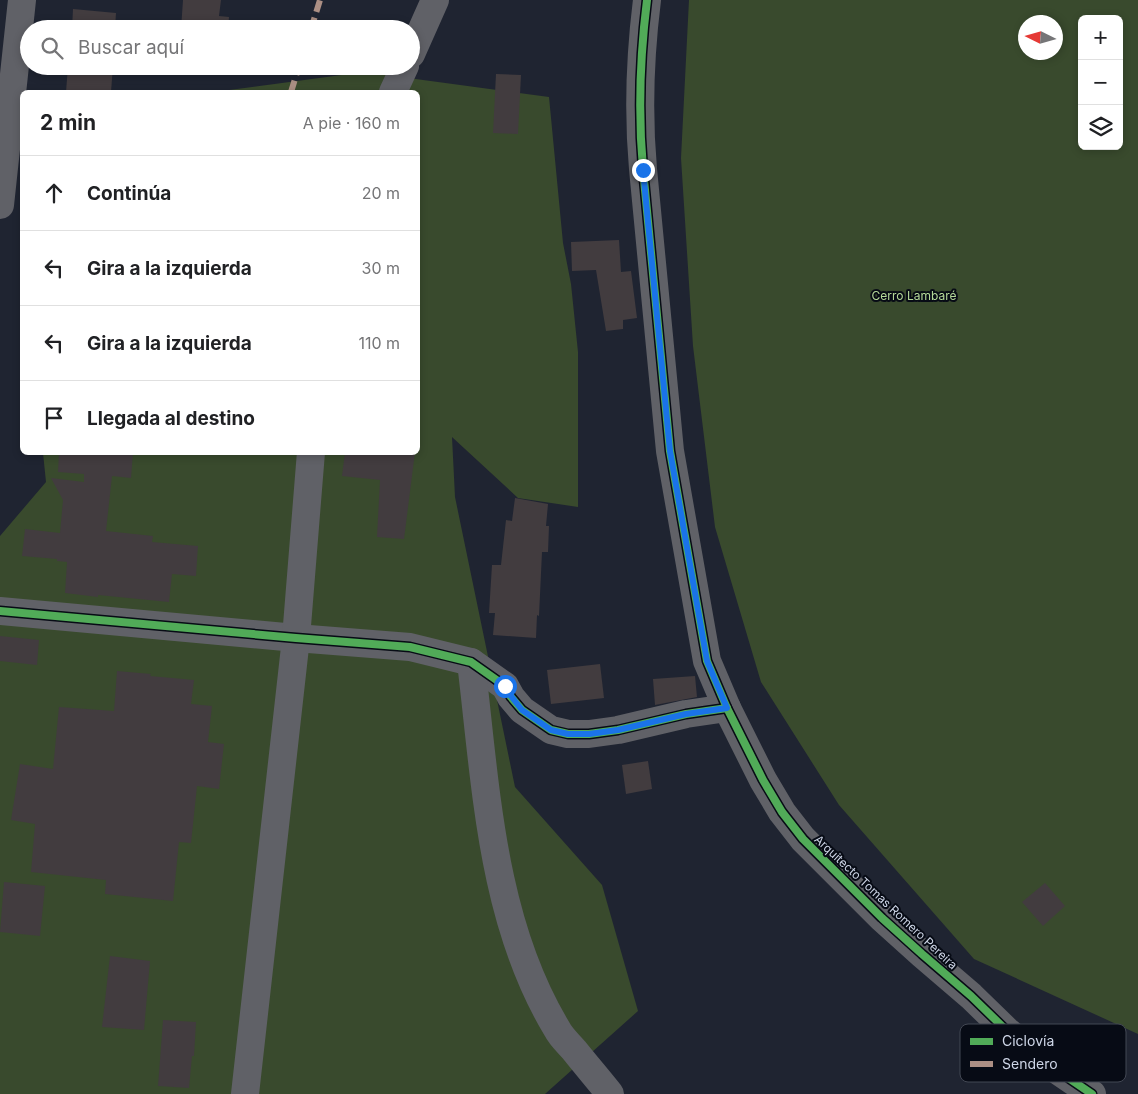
<!DOCTYPE html>
<html lang="es">
<head>
<meta charset="utf-8">
<style>
  :root { --surface:#fff; --page:#f2f2f2; --text:#202124; --muted:#757577; --line:#e0e0e0 }
  body { margin:0; font-family:Inter,sans-serif; background:var(--page); color:var(--text) }
  .controls { position:absolute; right:15px; top:15px; display:grid; overflow:hidden; border-radius:8px; box-shadow:0 2px 8px #0003 }
  .controls button { width:45px; height:45px; display:grid; place-items:center; padding:0; border:0; border-bottom:1px solid var(--line); background:var(--surface); color:var(--text); font:25px sans-serif }
  .compass { position:absolute; left:1018px; top:15px; width:45px; height:45px; border-radius:50%; background:var(--surface); box-shadow:0 2px 8px #0003; rotate:275deg }
  .stop { position:absolute; width:15px; height:15px; margin:-11px; border:4px solid #1a73e8; border-radius:50%; background:#fff }
  .stop.end { background:#1a73e8; border-color:#fff; box-shadow:0 1px 5px #0008 }
  .list { margin:0; padding:0; list-style:none }
  h2 { display:flex; justify-content:space-between; align-items:center; height:65px; margin:0; padding:0 20px; font-size:21px }
  h2 small { font-size:16px; font-weight:400; color:var(--muted) }
  .list li { display:grid; grid-template-columns:32px 1fr auto; gap:15px; align-items:center; box-sizing:border-box; height:75px; padding:0 20px; border-top:1px solid var(--line) }
  .list b { display:block; font-size:19px; white-space:nowrap }
  .list em { font-size:16px; font-style:normal; color:var(--muted) }
  .icon { flex:none; width:28px; height:28px; fill:none; stroke:currentColor; stroke-width:2; stroke-linecap:round; stroke-linejoin:round }
  .map { position:relative; flex:none; width:1138px; height:1094px; overflow:hidden }
  .search { position:absolute; background:var(--surface); box-shadow:0 2px 8px #0003; left:20px; top:20px; width:400px; height:55px; display:flex; align-items:center; gap:12px; box-sizing:border-box; padding:0 18px; border-radius:28px; color:var(--muted); font-size:19px }
  .panel { position:absolute; background:var(--surface); box-shadow:0 2px 8px #0003; left:20px; top:90px; width:400px; height:365px; border-radius:8px }
  .map>svg:first-child { display:block }
  .green { fill:#394a2d; fill-rule:evenodd }
  .building { fill:#423c3f }
  .lines { fill:none; stroke-linecap:round; stroke-linejoin:round }
  .minor { stroke:#606167; stroke-width:28 }
  .quiet { stroke:#ac8f84; stroke-width:6; stroke-dasharray:12 6; stroke-linecap:butt }
  .cycleway-casing { stroke:#070b15; stroke-width:11 }
  .cycleway { stroke:#51ab58; stroke-width:8 }
  .route { stroke:#1a73e8; stroke-width:6 }
  .labels { text-anchor:middle; dominant-baseline:central; stroke-width:4; stroke-linejoin:round; paint-order:stroke }
  .park-label { font-size:12px; fill:#b5d999; stroke:#070b15 }
  .street-label { font-size:12px; fill:#ced6e7; stroke:#070b15 }
  .key { fill:#070b15; stroke:#434854; stroke-width:1 }
  .key-label { font-size:14px; fill:#ced6e7 }
</style>
</head>
<body>
<div class="map">
<svg width="1138" height="1094" viewBox="0 0 1138 1094">
  <rect width="100%" height="100%" fill="#1f2431"/>
  <!-- green -->
  <g class="green">
    <path d="M 689,0 L 1138,0 L 1138,1034 L 974,959 L 839,805 L 761,682 L 715,527 L 693,346 L 681,158 ZM 1082,19 L 1119,19 L 1119,146 L 1082,146 ZM 1026,22 L 1056,22 L 1056,52 L 1026,52 Z"/>
    <path d="M 364,72 L 549,97 L 563,243 L 571,284 L 578,352 L 578,507 L 518,498 L 452,437 L 455,497 L 515,787 L 602,885 L 638,1011 L 545,1094 L 0,1094 L 0,536 L 46,482 L 43,453 L 418,452 L 418,92 L 214,92 Z"/>
  </g>
  <!-- building -->
  <g class="building">
    <path d="M 183,0 L 221,0 L 219,16 L 229,17 L 228,29 L 181,29 Z"/>
    <path d="M 73,9 L 116,13 L 115,29 L 72,29 Z"/>
    <path d="M 68,66 L 113,66 L 111,92 L 66,92 Z"/>
    <path d="M 178,66 L 227,66 L 226,75 L 206,72 L 206,74 L 178,71 Z"/>
    <path d="M 496,74 L 521,75 L 518,134 L 493,133 Z"/>
    <path d="M 619,240 L 621,272 L 631,271 L 637,318 L 623,320 L 623,329 L 606,331 L 596,270 L 572,271 L 571,242 Z"/>
    <path d="M 59,452 L 133,452 L 131,478 L 112,476 L 106,531 L 153,536 L 152,542 L 198,546 L 196,576 L 172,574 L 169,602 L 98,595 L 98,597 L 65,593 L 67,562 L 57,561 L 57,559 L 22,556 L 25,529 L 60,533 L 63,500 L 51,478 L 84,482 L 84,474 L 58,472 Z"/>
    <path d="M 345,452 L 415,452 L 404,539 L 377,537 L 380,480 L 342,476 Z"/>
    <path d="M 515,498 L 548,504 L 546,526 L 549,526 L 548,552 L 542,552 L 539,616 L 537,615 L 536,638 L 493,635 L 495,613 L 489,613 L 492,565 L 501,565 L 506,520 L 512,521 Z"/>
    <path d="M 0,636 L 39,640 L 37,665 L 0,661 Z"/>
    <path d="M 600,664 L 604,698 L 551,704 L 547,670 Z"/>
    <path d="M 117,671 L 151,674 L 150,676 L 194,680 L 191,704 L 212,706 L 208,742 L 224,744 L 219,789 L 197,786 L 191,843 L 179,842 L 173,901 L 105,894 L 106,880 L 31,872 L 35,824 L 11,820 L 20,764 L 53,769 L 59,707 L 114,711 Z"/>
    <path d="M 695,676 L 697,697 L 655,705 L 653,679 Z"/>
    <path d="M 648,761 L 652,789 L 626,794 L 622,765 Z"/>
    <path d="M 4,882 L 45,886 L 40,936 L 0,932 Z"/>
    <path d="M 1045,883 L 1065,906 L 1043,926 L 1022,902 Z"/>
    <path d="M 110,956 L 150,961 L 144,1030 L 102,1027 Z"/>
    <path d="M 163,1020 L 196,1022 L 194,1056 L 192,1056 L 189,1088 L 158,1086 Z"/>
  </g>
  <g class="lines">
    <!-- minor -->
    <g class="minor">
      <path d="M 647,0 C 640,56 638,113 643,169 L 670,451 L 707,661 L 727,708 L 763,780 L 782,812 L 803,839 L 882,918 L 922,954 L 971,996 L 1007,1031 L 1045,1062 L 1092,1094"/>
      <path d="M 411,54 L 435,0"/>
      <path d="M 393,92 L 405,66"/>
      <path d="M 0,205 L 22,0"/>
      <path d="M 0,611 L 296,638 L 410,647 L 471,662 L 505,686 L 511,697 L 522,710 L 551,730 L 568,734 L 589,734 L 618,730 L 686,714 L 727,708"/>
      <path d="M 471,662 C 486,786 491,920 557,1029 C 561,1037 568,1043 574,1050 C 586,1065 598,1079 610,1094"/>
      <path d="M 245,1094 L 296,638 L 311,452"/>
    </g>
    <!-- quiet -->
    <g class="quiet">
      <path d="M 311,29 L 320,0"/>
      <path d="M 291,92 L 299,66"/>
    </g>
    <defs>
      <g id="cycleway">
        <path d="M 647,0 C 640,56 638,113 643,169 L 670,451 L 707,661 L 727,708 L 763,780 L 782,812 L 803,839 L 882,918 L 922,954 L 971,996 L 1007,1031 L 1045,1062 L 1092,1094"/>
        <path d="M 0,611 L 296,638 L 410,647 L 471,662 L 505,686 L 511,697 L 522,710 L 551,730 L 568,734 L 589,734 L 618,730 L 686,714 L 727,708"/>
      </g>
    </defs>
    <!-- cycleway casing -->
    <use href="#cycleway" class="cycleway-casing"/>
    <!-- cycleway -->
    <use href="#cycleway" class="cycleway"/>
  </g>
  <g class="lines">
    <!-- route -->
    <path class="route" d="M 505,686 L 511,696 L 522,710 L 551,730 L 568,734 L 589,734 L 618,730 L 686,714 L 727,708 L 707,661 L 670,451 L 643,170"/>
  </g>
  <g class="labels">
    <!-- park labels -->
    <g class="park-label">
      <text x="914" y="295">Cerro Lambaré</text>
    </g>
    <!-- street labels -->
    <g class="street-label">
      <text transform="translate(886 902) rotate(43)">Arquitecto Tomas Romero Pereira</text>
    </g>
  </g>
  <!-- legend -->
  <rect x="960" y="1024" width="166" height="58" rx="8" class="key"/>
  <rect x="970" y="1038" width="23" height="7" fill="#51ab58"/>
  <rect x="970" y="1061" width="23" height="6" fill="#ac8f84"/>
  <g class="key-label">
    <text x="1002" y="1046">Ciclovía</text>
    <text x="1002" y="1069">Sendero</text>
  </g>
</svg>
<div class="controls">
<button>+</button>
<button>−</button>
<button><svg class="icon" aria-label="layers" viewBox="0 0 24 24"><path d="M12 4l9 5-9 5-9-5zM3 14l9 5 9-5"/></svg></button>
</div>
<svg class="compass" viewBox="-18 -18 36 36"><path d="M0-13l5 13h-10z" fill="#e53935"/><path d="M0 13l5-13h-10z" fill="#757577"/></svg>
<div class="stop" style="left:505px;top:686px"></div>
<div class="stop end" style="left:643px;top:170px"></div>
<div class="search"><svg class="icon" aria-label="search" viewBox="0 0 24 24"><circle cx="10" cy="10" r="6"/><path d="M15 15l6 6"/></svg>Buscar aquí</div>
<section class="panel">
<h2>2 min<small>A pie · 160 m</small></h2>
<ul class="list">
<li><svg class="icon" aria-label="ahead" viewBox="0 0 24 24"><path d="M12 20V5M6 11l6-6 6 6"/></svg><div><b>Continúa</b></div><em>20 m</em></li>
<li><svg class="icon" aria-label="left" viewBox="0 0 24 24"><path d="M17 20v-9H6M10 6l-5 5 5 5"/></svg><div><b>Gira a la izquierda</b></div><em>30 m</em></li>
<li><svg class="icon" aria-label="left" viewBox="0 0 24 24"><path d="M17 20v-9H6M10 6l-5 5 5 5"/></svg><div><b>Gira a la izquierda</b></div><em>110 m</em></li>
<li><svg class="icon" aria-label="arrive" viewBox="0 0 24 24"><path d="M6 21V4h12l-3 4 3 4H6"/></svg><div><b>Llegada al destino</b></div></li>
</ul>
</section>
</div>
</body>
</html>
